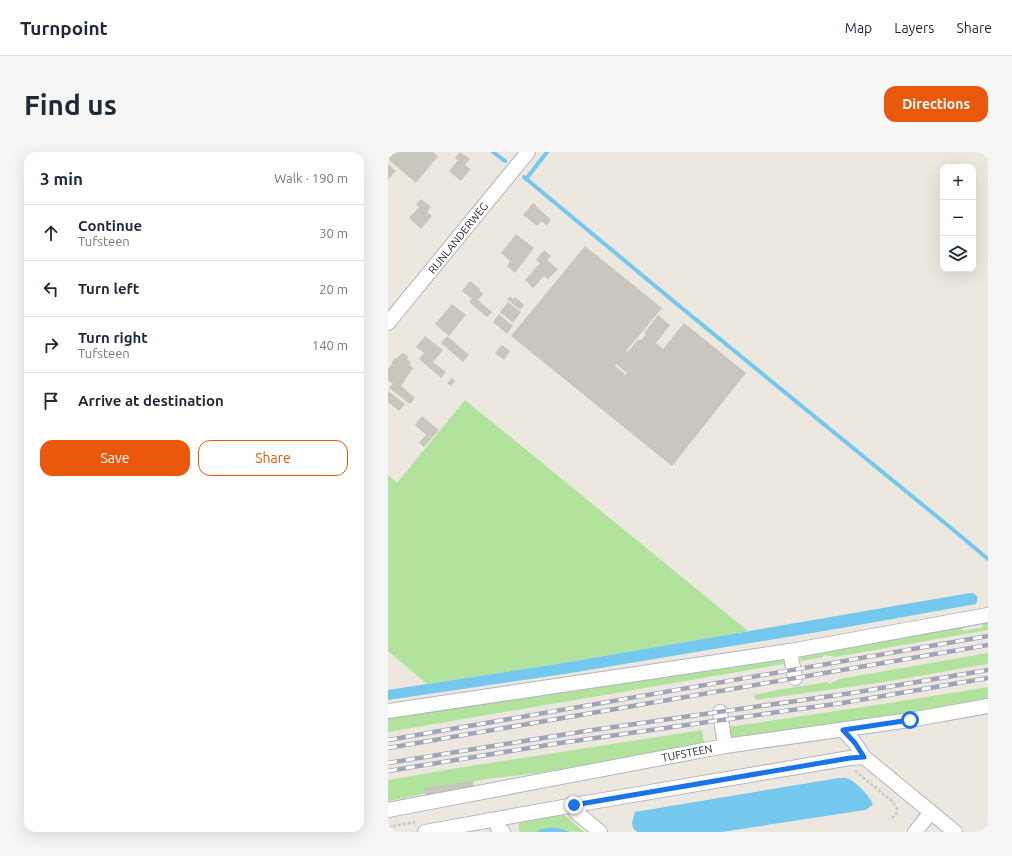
<!DOCTYPE html>
<html lang="en">
<head>
<meta charset="utf-8">
<style>
  :root { --surface:#fff; --page:#f6f6f7; --text:#1f2937; --muted:#747a83; --line:#e0e1e3; --accent:#ea580c }
  body { margin:0; font-family:Ubuntu,sans-serif; background:var(--page); color:var(--text) }
  .controls { position:absolute; right:12px; top:12px; display:grid; overflow:hidden; border-radius:8px; box-shadow:0 4px 16px #0002 }
  .controls button { width:36px; height:36px; display:grid; place-items:center; padding:0; border:0; border-bottom:1px solid var(--line); background:var(--surface); color:var(--text); font:20px sans-serif }
  .stop { position:absolute; width:12px; height:12px; margin:-9px; border:3px solid #1a73e8; border-radius:50%; background:#fff }
  .stop.end { background:#1a73e8; border-color:#fff; box-shadow:0 1px 4px #0008 }
  .list { margin:0; padding:0; list-style:none }
  h2 { display:flex; justify-content:space-between; align-items:center; height:52px; margin:0; padding:0 16px; font-size:17px }
  h2 small { font-size:13px; font-weight:400; color:var(--muted) }
  .list li { display:grid; grid-template-columns:26px 1fr auto; gap:12px; align-items:center; box-sizing:border-box; height:56px; padding:0 16px; border-top:1px solid var(--line) }
  .list b { display:block; font-size:15px; white-space:nowrap }
  .list p { margin:0; font-size:13px; white-space:nowrap; color:var(--muted) }
  .list em { font-size:13px; font-style:normal; color:var(--muted) }
  .actions { display:flex; gap:8px; padding:12px 16px }
  .actions a { flex:1; padding:9px 0; border:1px solid var(--accent); border-radius:12px; text-align:center; font-size:14px; color:var(--accent) }
  .actions .main { background:var(--accent); color:#fff }
  .icon { flex:none; width:22px; height:22px; fill:none; stroke:currentColor; stroke-width:2; stroke-linecap:round; stroke-linejoin:round }
  .map { position:relative; flex:none; width:600px; height:680px; overflow:hidden; border-radius:12px }
  header { display:flex; align-items:center; gap:24px; box-sizing:border-box; height:56px; padding:0 20px; background:var(--surface); border-bottom:1px solid var(--line) }
  header strong { font-size:19px }
  nav { display:flex; gap:22px; margin-inline-start:auto; font-size:14px }
  .intro { display:flex; align-items:center; justify-content:space-between; box-sizing:border-box; height:96px; padding:0 24px }
  h1 { margin:0; font-size:28px }
  .button { padding:10px 18px; border-radius:12px; background:var(--accent); color:#fff; font-size:14px; font-weight:700 }
  main { display:flex; gap:24px; padding:0 24px }
  aside { flex:1; background:var(--surface); border-radius:12px; box-shadow:0 4px 16px #0002 }
  .map>svg:first-child { display:block }
  .green { fill:#b1e39c }
  .water { fill:#74c8ed }
  .lines { fill:none; stroke-linecap:round; stroke-linejoin:round }
  .stream { stroke:#74c8ed; stroke-width:4 }
  .building { fill:#c9c6bd; fill-rule:evenodd }
  .minor-casing { stroke:#b2b4bf; stroke-width:16 }
  .path { stroke:#c8c8c8; stroke-width:2.5; stroke-dasharray:3 2; stroke-linecap:butt }
  .minor { stroke:#fff; stroke-width:14 }
  .rail-casing { stroke:#a1a3b6; stroke-width:4.5 }
  .rail { stroke:#fff; stroke-width:3; stroke-dasharray:9; stroke-linecap:butt }
  .route { stroke:#1a73e8; stroke-width:5 }
  .labels { text-anchor:middle; dominant-baseline:central; stroke-width:3; stroke-linejoin:round; paint-order:stroke }
  .street-label { font-size:11px; fill:#2c2c2c; stroke:#fff }
</style>
</head>
<body>
<header>
<strong>Turnpoint</strong>
<nav><a>Map</a><a>Layers</a><a>Share</a></nav>
</header>
<div class="intro"><h1>Find us</h1><a class="button">Directions</a></div>
<main>
<aside>
<h2>3 min<small>Walk · 190 m</small></h2>
<ul class="list">
<li><svg class="icon" aria-label="ahead" viewBox="0 0 24 24"><path d="M12 20V5M6 11l6-6 6 6"/></svg><div><b>Continue</b><p>Tufsteen</p></div><em>30 m</em></li>
<li><svg class="icon" aria-label="left" viewBox="0 0 24 24"><path d="M17 20v-9H6M10 6l-5 5 5 5"/></svg><div><b>Turn left</b></div><em>20 m</em></li>
<li><svg class="icon" aria-label="right" viewBox="0 0 24 24"><path d="M7 20v-9h11M14 6l5 5-5 5"/></svg><div><b>Turn right</b><p>Tufsteen</p></div><em>140 m</em></li>
<li><svg class="icon" aria-label="arrive" viewBox="0 0 24 24"><path d="M6 21V4h12l-3 4 3 4H6"/></svg><div><b>Arrive at destination</b></div></li>
</ul>
<div class="actions"><a class="main">Save</a><a>Share</a></div>
</aside>
<div class="map">
<svg width="600" height="680" viewBox="0 0 600 680">
  <rect width="100%" height="100%" fill="#ede8df"/>
  <!-- green -->
  <g class="green">
    <path d="M 77,248 L 360,479 L 163,513 L 39,532 L 0,499 L 0,323 L 9,331 Z"/>
    <path d="M 600,466 L 600,478 L 447,505 L 436,503 L 435,505 L 413,509 L 411,501 L 574,471 L 575,479 L 595,475 L 594,467 Z"/>
    <path d="M 600,501 L 600,512 L 490,531 L 367,548 L 366,543 L 389,538 L 440,530 L 441,532 L 451,527 Z"/>
    <path d="M 395,504 L 396,512 L 0,580 L 0,563 Z"/>
    <path d="M 600,535 L 600,548 L 468,570 L 342,589 L 340,575 L 495,552 Z"/>
    <path d="M 314,578 L 316,590 L 330,588 L 330,590 L 150,621 L 97,627 L 26,644 L 0,649 L 0,628 L 70,616 Z"/>
    <path d="M 172,662 L 175,662 L 196,680 L 150,678 L 151,680 L 132,680 L 131,679 L 131,672 L 133,669 Z"/>
  </g>
  <!-- water -->
  <g class="water">
    <path d="M 582,441 L 585,441 L 589,444 L 589,449 L 588,452 L 454,476 L 308,500 L 183,521 L 0,548 L 0,538 L 163,513 Z"/>
    <path d="M 451,626 C 454,626 456,626 458,626 C 467,628 481,644 485,652 L 482,655 L 477,658 L 334,680 L 249,680 L 245,676 L 244,670 L 247,660 Z"/>
    <path d="M 165,675 L 173,677 L 182,680 L 151,680 L 149,678 Z"/>
  </g>
  <g class="lines">
    <!-- stream -->
    <g class="stream">
      <path d="M 105,0 L 117,9"/>
      <path d="M 136,25 L 284,148 L 563,376 L 600,407"/>
      <path d="M 138,27 L 159,0"/>
    </g>
  </g>
  <!-- building -->
  <g class="building">
    <path d="M 0,0 L 45,0 L 50,4 L 28,31 L 0,7 Z"/>
    <path d="M 72,0 L 82,7 L 77,13 L 83,17 L 73,29 L 61,19 L 70,8 L 67,6 Z"/>
    <path d="M 0,12 L 8,19 L 0,28 Z"/>
    <path d="M 33,47 L 43,55 L 39,60 L 44,64 L 33,77 L 21,66 L 31,55 L 28,52 Z"/>
    <path d="M 145,51 L 163,68 L 159,74 L 154,69 L 149,74 L 135,63 Z"/>
    <path d="M 128,82 L 146,96 L 127,121 L 119,114 L 122,109 L 113,101 Z"/>
    <path d="M 197,94 L 274,156 L 238,199 L 240,200 L 250,187 L 253,188 L 258,182 L 256,181 L 270,163 L 282,173 L 268,191 L 275,197 L 296,171 L 358,221 L 284,314 L 123,184 ZM 228,212 L 239,221 L 238,223 L 227,214 Z"/>
    <path d="M 156,98 L 163,104 L 159,108 L 170,117 L 160,127 L 156,124 L 145,136 L 137,128 L 152,111 L 148,108 Z"/>
    <path d="M 82,129 L 92,137 L 91,138 L 95,142 L 90,148 L 104,160 L 99,165 L 81,150 L 84,147 L 74,139 Z"/>
    <path d="M 122,144 L 125,147 L 127,145 L 136,153 L 132,158 L 119,147 Z"/>
    <path d="M 120,150 L 133,160 L 125,171 L 112,160 Z"/>
    <path d="M 64,152 L 78,163 L 61,184 L 47,172 Z"/>
    <path d="M 111,162 L 125,174 L 119,182 L 105,170 Z"/>
    <path d="M 37,184 L 55,198 L 45,210 L 58,220 L 53,226 L 31,207 L 36,201 L 28,195 Z"/>
    <path d="M 59,184 L 81,203 L 75,210 L 53,191 Z"/>
    <path d="M 114,193 L 122,199 L 116,208 L 107,201 Z"/>
    <path d="M 15,201 L 20,204 L 19,207 L 23,210 L 21,212 L 25,216 L 13,234 L 27,246 L 22,252 L 1,236 L 5,232 L 0,228 L 0,217 L 4,212 L 4,210 L 7,206 L 8,207 L 11,204 Z"/>
    <path d="M 64,226 L 67,229 L 63,234 L 59,231 Z"/>
    <path d="M 0,239 L 17,252 L 11,259 L 0,250 Z"/>
    <path d="M 34,264 L 51,278 L 36,295 L 31,291 L 38,283 L 27,273 Z"/>
    <path d="M 85,629 L 87,639 L 38,647 L 36,636 Z"/>
  </g>
  <g class="lines">
    <defs>
      <g id="minor">
        <path d="M 0,171 L 140,0"/>
        <path d="M 402,499 L 407,526"/>
        <path d="M 0,559 L 402,499 L 600,463"/>
        <path d="M 332,560 L 337,594"/>
        <path d="M 455,578 L 467,591 L 476,605 L 567,680"/>
        <path d="M 186,653 L 188,660 L 212,680"/>
        <path d="M 0,658 L 337,594 L 522,568 L 600,554"/>
        <path d="M 108,667 L 110,676 L 115,680"/>
        <path d="M 37,680 L 186,653 L 462,606 L 476,605"/>
        <path d="M 527,680 L 543,660"/>
      </g>
    </defs>
    <!-- minor casing -->
    <use href="#minor" class="minor-casing"/>
    <!-- path -->
    <g class="path">
      <path d="M 467,619 L 505,650 L 509,657 L 508,662 L 503,667"/>
      <path d="M 0,675 L 27,670"/>
    </g>
    <!-- minor -->
    <use href="#minor" class="minor"/>
    <defs>
      <g id="rail">
        <path d="M 0,588 L 600,484"/>
        <path d="M 0,596 L 600,493"/>
        <path d="M 0,611 L 198,579 L 464,541 L 600,518"/>
        <path d="M 0,619 L 172,591 L 454,551 L 600,526"/>
      </g>
    </defs>
    <!-- rail casing -->
    <use href="#rail" class="rail-casing"/>
    <!-- rail -->
    <use href="#rail" class="rail"/>
  </g>
  <g class="lines">
    <!-- route -->
    <path class="route" d="M 186,653 L 462,606 L 476,605 L 467,591 L 455,578 L 522,568"/>
  </g>
  <g class="labels">
    <!-- street labels -->
    <g class="street-label">
      <text transform="translate(70 86) rotate(-51)">RIJNLANDERWEG</text>
      <text transform="translate(299 601) rotate(-11)">TUFSTEEN</text>
    </g>
  </g>
</svg>
<div class="controls">
<button>+</button>
<button>−</button>
<button><svg class="icon" aria-label="layers" viewBox="0 0 24 24"><path d="M12 4l9 5-9 5-9-5zM3 14l9 5 9-5"/></svg></button>
</div>
<div class="stop" style="left:522px;top:568px"></div>
<div class="stop end" style="left:186px;top:653px"></div>
</div>
</main>
</body>
</html>
